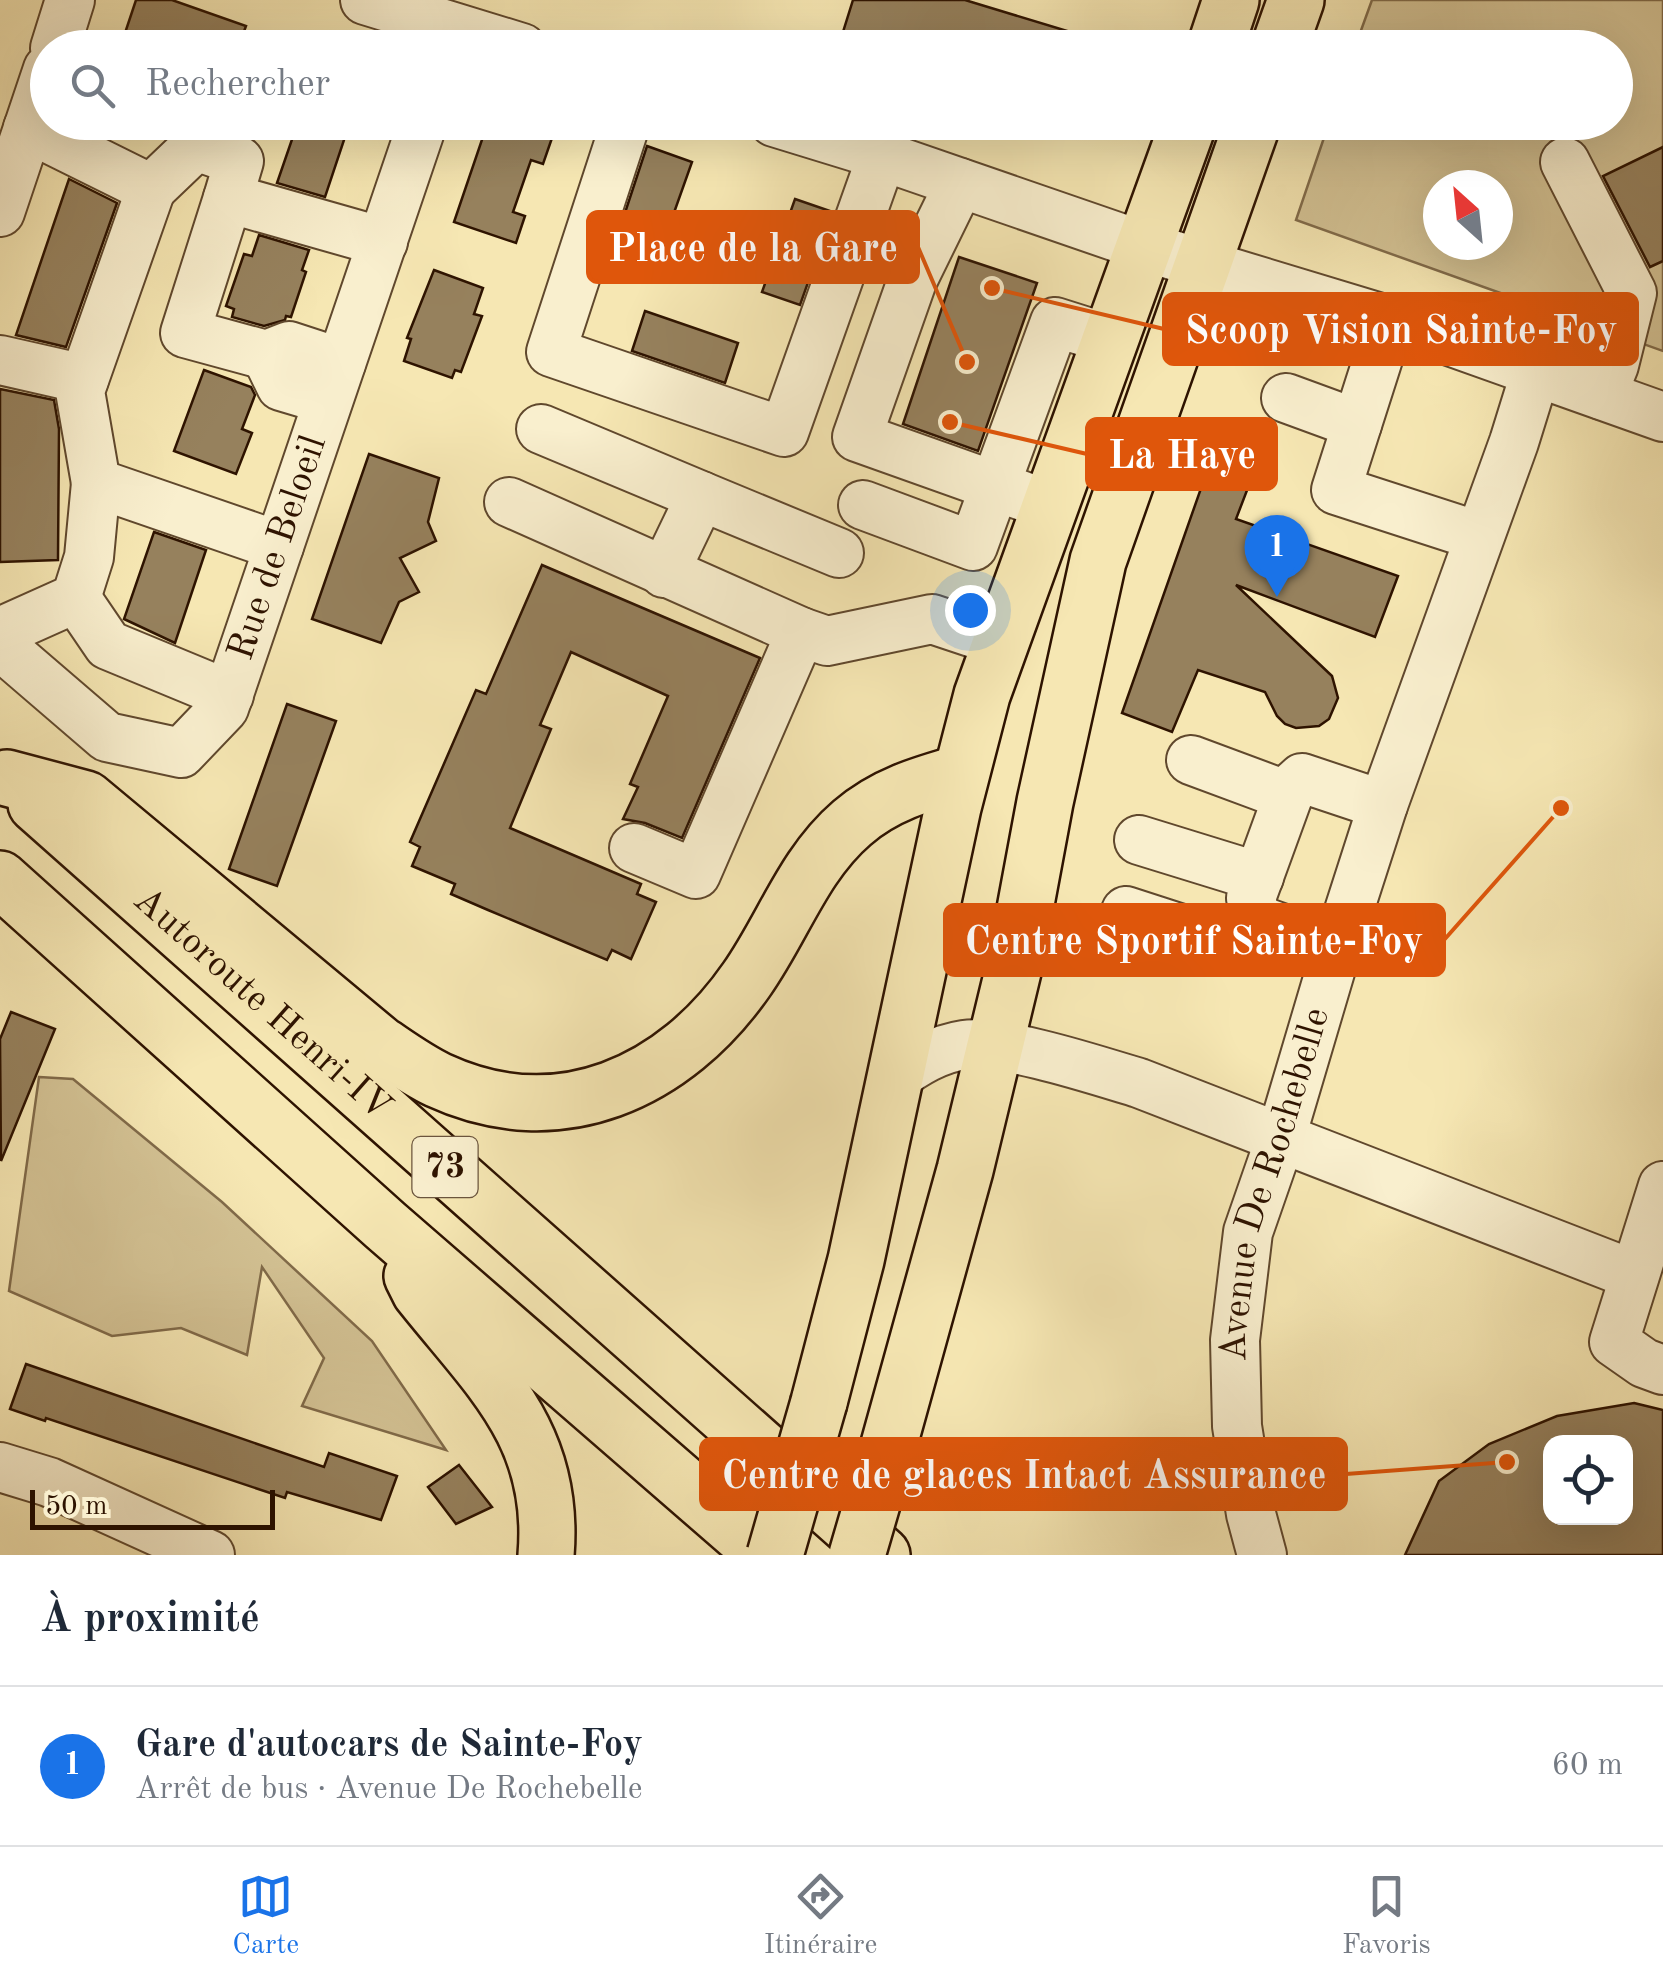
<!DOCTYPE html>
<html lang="fr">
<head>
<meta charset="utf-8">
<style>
  :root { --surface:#fff; --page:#f6f6f7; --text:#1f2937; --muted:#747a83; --line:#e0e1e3; --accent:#1a73e8 }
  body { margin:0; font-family:"Old Standard TT",serif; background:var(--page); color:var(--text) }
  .controls { position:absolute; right:30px; bottom:30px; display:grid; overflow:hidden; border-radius:20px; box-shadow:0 10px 40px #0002 }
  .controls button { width:90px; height:90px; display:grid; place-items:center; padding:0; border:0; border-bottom:2px solid var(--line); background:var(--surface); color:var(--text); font:50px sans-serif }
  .compass { position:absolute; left:1423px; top:170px; width:90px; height:90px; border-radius:50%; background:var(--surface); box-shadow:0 10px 40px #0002; rotate:333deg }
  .scale { position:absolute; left:30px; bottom:25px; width:245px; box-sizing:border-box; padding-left:10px; border:5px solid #2e1300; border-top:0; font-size:28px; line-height:35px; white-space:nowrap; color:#2e1300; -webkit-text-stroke:8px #f9efce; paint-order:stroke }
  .you { position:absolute; left:970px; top:610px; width:35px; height:35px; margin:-25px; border:8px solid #fff; border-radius:50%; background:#1a73e8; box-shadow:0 0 0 15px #1a73e833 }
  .badge { display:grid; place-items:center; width:65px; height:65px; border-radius:50%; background:var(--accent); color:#fff; font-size:32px; font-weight:700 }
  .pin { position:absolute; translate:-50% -82px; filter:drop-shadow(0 2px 5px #0008) }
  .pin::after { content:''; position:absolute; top:52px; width:35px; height:30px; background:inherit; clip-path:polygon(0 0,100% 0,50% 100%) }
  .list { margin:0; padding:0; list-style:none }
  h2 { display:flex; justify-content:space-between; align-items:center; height:130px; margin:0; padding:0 40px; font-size:42px }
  h2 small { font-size:32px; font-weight:400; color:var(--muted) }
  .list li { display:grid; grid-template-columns:65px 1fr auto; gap:30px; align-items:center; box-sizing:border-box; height:160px; padding:0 40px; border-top:2px solid var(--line) }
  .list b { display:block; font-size:38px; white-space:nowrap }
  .list p { margin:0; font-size:32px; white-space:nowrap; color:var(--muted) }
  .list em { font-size:32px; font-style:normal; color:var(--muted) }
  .icon { flex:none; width:55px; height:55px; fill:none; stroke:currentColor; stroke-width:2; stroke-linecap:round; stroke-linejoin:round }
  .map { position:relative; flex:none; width:1663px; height:1555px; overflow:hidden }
  .search { position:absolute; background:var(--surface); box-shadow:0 10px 40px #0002; left:30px; right:30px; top:30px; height:110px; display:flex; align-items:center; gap:25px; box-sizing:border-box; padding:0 35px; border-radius:55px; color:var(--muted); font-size:38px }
  .sheet { height:290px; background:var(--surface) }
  nav { display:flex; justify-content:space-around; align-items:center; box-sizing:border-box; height:140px; border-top:2px solid var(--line); background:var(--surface); font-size:28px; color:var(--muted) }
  nav a { display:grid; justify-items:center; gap:5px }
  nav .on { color:var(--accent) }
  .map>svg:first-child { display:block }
  .green { fill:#d4c395; stroke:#816b4a; stroke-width:2.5; fill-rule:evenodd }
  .building { fill:#96815d; stroke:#2e1300; stroke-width:2.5; fill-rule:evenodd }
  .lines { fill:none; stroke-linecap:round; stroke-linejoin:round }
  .minor-casing { stroke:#60482d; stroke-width:52 }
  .major-casing { stroke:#2e1300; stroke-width:60 }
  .highway-casing { stroke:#2e1300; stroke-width:60 }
  .minor { stroke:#f9efce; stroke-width:48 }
  .major { stroke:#f6e7b3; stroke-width:55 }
  .highway { stroke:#f6e7b3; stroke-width:55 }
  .major-bridge-casing { stroke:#2e1300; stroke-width:60; stroke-linecap:butt }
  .major-bridge { stroke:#f6e7b3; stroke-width:55 }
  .labels { text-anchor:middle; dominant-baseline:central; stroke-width:9; stroke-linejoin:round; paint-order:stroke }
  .shield { fill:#f9efce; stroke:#6b553e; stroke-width:2.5 }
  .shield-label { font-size:35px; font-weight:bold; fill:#2e1300 }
  .street-label { font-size:38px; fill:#2e1300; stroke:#f9efce }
  .leader { fill:none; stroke:#df560b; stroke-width:4 }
  .callout-dot { fill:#df560b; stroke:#f9efce; stroke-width:4 }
  .callout { fill:#df560b; stroke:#df560b; stroke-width:4 }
  .callout-label { font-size:40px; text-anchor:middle; font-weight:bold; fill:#fff }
</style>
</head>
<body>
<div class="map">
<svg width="1663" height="1555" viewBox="0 0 1663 1555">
  <rect width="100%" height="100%" fill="#f6e7b3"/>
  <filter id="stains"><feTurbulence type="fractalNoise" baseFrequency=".002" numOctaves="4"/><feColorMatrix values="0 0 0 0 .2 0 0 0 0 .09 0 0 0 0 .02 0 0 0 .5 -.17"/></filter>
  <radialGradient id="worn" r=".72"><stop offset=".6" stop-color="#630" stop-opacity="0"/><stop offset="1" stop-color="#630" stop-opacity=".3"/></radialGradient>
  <!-- green -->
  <g class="green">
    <path d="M 1372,0 L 1663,0 L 1663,351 L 1296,220 L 1329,123 L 1616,122 L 1616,48 L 1355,47 ZM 1438,185 L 1498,185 L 1498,245 L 1438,245 Z"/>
    <path d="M 39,1077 L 73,1079 L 222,1202 L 372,1341 L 446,1450 L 302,1406 L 324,1358 L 262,1267 L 247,1355 L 181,1328 L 112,1336 L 9,1291 Z"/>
  </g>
  <!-- building -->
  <g class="building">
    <path d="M 136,0 L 172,0 L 246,26 L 238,48 L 120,48 Z"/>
    <path d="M 853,0 L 965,0 L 1100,41 L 1099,48 L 838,48 Z"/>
    <path d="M 298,122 L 350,122 L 325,197 L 277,183 Z"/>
    <path d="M 488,122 L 507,122 L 552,138 L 543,164 L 531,160 L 513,212 L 525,216 L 516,243 L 454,222 Z"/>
    <path d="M 647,146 L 692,162 L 659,255 L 616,240 Z"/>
    <path d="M 1663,147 L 1663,261 L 1650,267 L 1603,176 Z"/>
    <path d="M 69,179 L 117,203 L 66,347 L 16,335 Z"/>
    <path d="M 795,199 L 833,212 L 800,305 L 762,292 Z"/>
    <path d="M 259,235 L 309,250 L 302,270 L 306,272 L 291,317 L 286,316 L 285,320 L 264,326 L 232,317 L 234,309 L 226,306 L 244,254 L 252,256 Z"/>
    <path d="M 959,257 L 1037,283 L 978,451 L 903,424 Z"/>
    <path d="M 434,270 L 483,288 L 474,314 L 482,316 L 461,372 L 455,370 L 452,378 L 404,361 L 411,339 L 407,338 Z"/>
    <path d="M 645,311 L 738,343 L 725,383 L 632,351 Z"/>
    <path d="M 204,370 L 251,387 L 255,395 L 242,429 L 252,433 L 236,474 L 174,451 Z"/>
    <path d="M 0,389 L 54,400 L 59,429 L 58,560 L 0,562 Z"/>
    <path d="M 369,454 L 439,478 L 428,522 L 436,541 L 400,558 L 419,592 L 399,602 L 381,643 L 312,619 Z"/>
    <path d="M 1212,457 L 1254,472 L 1236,519 L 1398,576 L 1375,637 L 1236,585 L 1332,676 L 1338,698 L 1329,719 L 1319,726 L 1296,728 L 1285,724 L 1277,716 L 1265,692 L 1198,670 L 1172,732 L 1122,713 Z"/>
    <path d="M 154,532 L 206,550 L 175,643 L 124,619 Z"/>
    <path d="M 542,565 L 760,658 L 682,838 L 645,823 L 623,819 L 638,787 L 630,784 L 668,696 L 571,652 L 540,725 L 551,729 L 510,828 L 641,884 L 637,894 L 656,902 L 631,959 L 612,950 L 607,960 L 488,910 L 451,894 L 455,884 L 412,866 L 420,847 L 410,842 L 476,690 L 486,694 Z"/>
    <path d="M 287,704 L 336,721 L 277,886 L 229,869 Z"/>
    <path d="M 11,1012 L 55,1029 L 1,1161 L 0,1039 Z"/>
    <path d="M 26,1364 L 324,1467 L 329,1453 L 397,1476 L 381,1520 L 287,1492 L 285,1498 L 46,1418 L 45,1421 L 10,1409 Z"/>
    <path d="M 1634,1403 L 1663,1410 L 1663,1555 L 1405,1555 L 1439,1481 L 1489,1444 L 1557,1416 ZM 1550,1442 L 1626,1442 L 1626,1518 L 1550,1518 Z"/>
    <path d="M 459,1465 L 492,1507 L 456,1524 L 428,1487 Z"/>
  </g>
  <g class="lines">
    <defs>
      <g id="minor">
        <path d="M 365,0 L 522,48"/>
        <path d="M 55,48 L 70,0"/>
        <path d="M 626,122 L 551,352 L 784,432 L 882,156"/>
        <path d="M 774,122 L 862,149 L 1146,247 L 1410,327 L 1663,417"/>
        <path d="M 28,128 L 151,189 L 196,146 L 239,161 L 228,198 L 383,242"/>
        <path d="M 1565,162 L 1632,293 L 1614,365 L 1602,395"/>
        <path d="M 960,183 L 912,281 L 857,437 L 1051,506"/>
        <path d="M 151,189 L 80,391 L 96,483 L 279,546"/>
        <path d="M 228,198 L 185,333 L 266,355 L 289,346 L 341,363"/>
        <path d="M 0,212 L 48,69"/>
        <path d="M 1390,321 L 1336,490 L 1478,536"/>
        <path d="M 266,355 L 281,386 L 328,400"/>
        <path d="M 0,360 L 84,379"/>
        <path d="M 1286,398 L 1357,424"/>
        <path d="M 541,429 L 701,496 L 664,573"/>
        <path d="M 701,496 L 839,553"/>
        <path d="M 509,502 L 801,632"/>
        <path d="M 863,505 L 973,546 L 1055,322 L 1112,340"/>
        <path d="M 76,598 L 108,645 L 229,695"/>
        <path d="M 0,632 L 76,598 L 89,557 L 96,483"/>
        <path id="s1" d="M 0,645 L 107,737 L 181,753 L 224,708 L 423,122"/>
        <path d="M 1191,760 L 1288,796"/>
        <path d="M 1139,840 L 1259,877"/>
        <path d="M 634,848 L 696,874 L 801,632 L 827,641 L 932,619 L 1001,642"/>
        <path d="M 1126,911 L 1228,944 L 1256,919"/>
        <path d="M 1337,948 L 1256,919 L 1251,898 L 1291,788 L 1302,778 L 1383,805"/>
        <path d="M 894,1078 C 915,1063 937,1049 964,1045 C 1002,1039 1099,1071 1139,1083 L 1634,1275"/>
        <path d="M 1663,1186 L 1614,1342 L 1644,1363 L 1663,1370"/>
        <path d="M 0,1467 L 49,1482 L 210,1555"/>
        <path id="s2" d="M 1262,1555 L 1251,1514 L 1237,1426 L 1235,1340 L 1248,1232 L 1281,1137 L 1337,948 L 1383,805 L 1514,442 L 1536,371"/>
      </g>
      <g id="major">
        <path d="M 1215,48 L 1231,0"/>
        <path d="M 1279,48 L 1296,0"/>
        <path d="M 819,1402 L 856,1260 L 953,807 L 982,695 L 1189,122"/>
        <path d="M 885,1459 L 965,1170 L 1015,963 L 1045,802 L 1098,561 L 1253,122"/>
      </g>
      <g id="highway">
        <path d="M 7,778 L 86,799 L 380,1044 C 398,1056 417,1070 438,1080 C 559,1136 675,1083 747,979 C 783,928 803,865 852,823 C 884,795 922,784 961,773"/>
        <path id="s3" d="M 36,804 L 882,1555"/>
        <path d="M 0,879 L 385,1225 L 765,1555"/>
        <path d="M 412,1276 L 420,1292 C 489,1379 556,1435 546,1555"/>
      </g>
    </defs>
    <!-- minor casing -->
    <use href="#minor" class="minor-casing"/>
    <!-- major casing -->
    <use href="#major" class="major-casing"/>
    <!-- highway casing -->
    <use href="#highway" class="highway-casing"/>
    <!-- minor -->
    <use href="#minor" class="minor"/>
    <!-- major -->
    <use href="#major" class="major"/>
    <!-- highway -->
    <use href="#highway" class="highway"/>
    <defs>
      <g id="major-bridge">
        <path d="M 775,1555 L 819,1402"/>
        <path d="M 857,1555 L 885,1459"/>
      </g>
    </defs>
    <!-- major-bridge casing -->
    <use href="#major-bridge" class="major-bridge-casing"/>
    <!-- major-bridge -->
    <use href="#major-bridge" class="major-bridge"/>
  </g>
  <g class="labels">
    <!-- shield labels -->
    <rect class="shield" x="412.5" y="1137" width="65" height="60" rx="8"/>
    <g class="shield-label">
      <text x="445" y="1167">73</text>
    </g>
    <!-- street labels -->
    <g class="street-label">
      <text stroke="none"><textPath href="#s1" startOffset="448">Rue de Beloeil</textPath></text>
      <text stroke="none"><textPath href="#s3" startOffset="302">Autoroute Henri-IV</textPath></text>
      <text stroke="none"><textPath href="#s2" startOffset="378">Avenue De Rochebelle</textPath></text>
    </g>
  </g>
  <!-- callouts -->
  <path class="leader" d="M967 362L918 247M992 288L1164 329M950 422L1087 454M1561 808L1444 940M1507 1462L1346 1474"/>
  <g class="callout-dot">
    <circle cx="967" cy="362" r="10"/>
    <circle cx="992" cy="288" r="10"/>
    <circle cx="950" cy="422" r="10"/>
    <circle cx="1561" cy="808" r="10"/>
    <circle cx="1507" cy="1462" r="10"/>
  </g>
  <g class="callout">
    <rect x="588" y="212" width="330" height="70" rx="10"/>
    <rect x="1164" y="294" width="473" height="70" rx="10"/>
    <rect x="1087" y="419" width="189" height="70" rx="10"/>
    <rect x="945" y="905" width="499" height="70" rx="10"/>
    <rect x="701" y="1439" width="645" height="70" rx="10"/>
  </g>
  <g class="callout-label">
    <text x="753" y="261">Place de la Gare</text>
    <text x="1401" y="343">Scoop Vision Sainte-Foy</text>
    <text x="1182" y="468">La Haye</text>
    <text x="1194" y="954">Centre Sportif Sainte-Foy</text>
    <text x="1024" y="1488">Centre de glaces Intact Assurance</text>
  </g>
  <rect width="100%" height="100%" filter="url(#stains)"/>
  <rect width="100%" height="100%" fill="url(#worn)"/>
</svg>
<div class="controls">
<button><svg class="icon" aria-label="locate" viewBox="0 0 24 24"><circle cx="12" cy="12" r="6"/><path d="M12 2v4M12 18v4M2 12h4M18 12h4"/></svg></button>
</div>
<svg class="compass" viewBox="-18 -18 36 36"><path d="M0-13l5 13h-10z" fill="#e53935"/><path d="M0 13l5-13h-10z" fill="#747a83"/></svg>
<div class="scale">50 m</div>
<div class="you"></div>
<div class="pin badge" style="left:1277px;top:597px">1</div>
<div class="search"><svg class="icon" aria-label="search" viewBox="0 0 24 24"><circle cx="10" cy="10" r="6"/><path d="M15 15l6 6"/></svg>Rechercher</div>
</div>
<section class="sheet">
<h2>À proximité<small></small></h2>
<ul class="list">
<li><span class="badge">1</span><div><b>Gare d'autocars de Sainte-Foy</b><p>Arrêt de bus · Avenue De Rochebelle</p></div><em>60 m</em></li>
</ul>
</section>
<nav>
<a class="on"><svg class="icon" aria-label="map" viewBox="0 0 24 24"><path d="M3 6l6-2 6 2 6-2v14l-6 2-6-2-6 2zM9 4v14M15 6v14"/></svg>Carte</a>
<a><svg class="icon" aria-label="directions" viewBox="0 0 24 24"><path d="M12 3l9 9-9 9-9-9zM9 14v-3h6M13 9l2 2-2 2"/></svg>Itinéraire</a>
<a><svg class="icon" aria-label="saved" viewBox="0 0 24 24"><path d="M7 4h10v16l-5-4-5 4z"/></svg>Favoris</a>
</nav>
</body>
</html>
